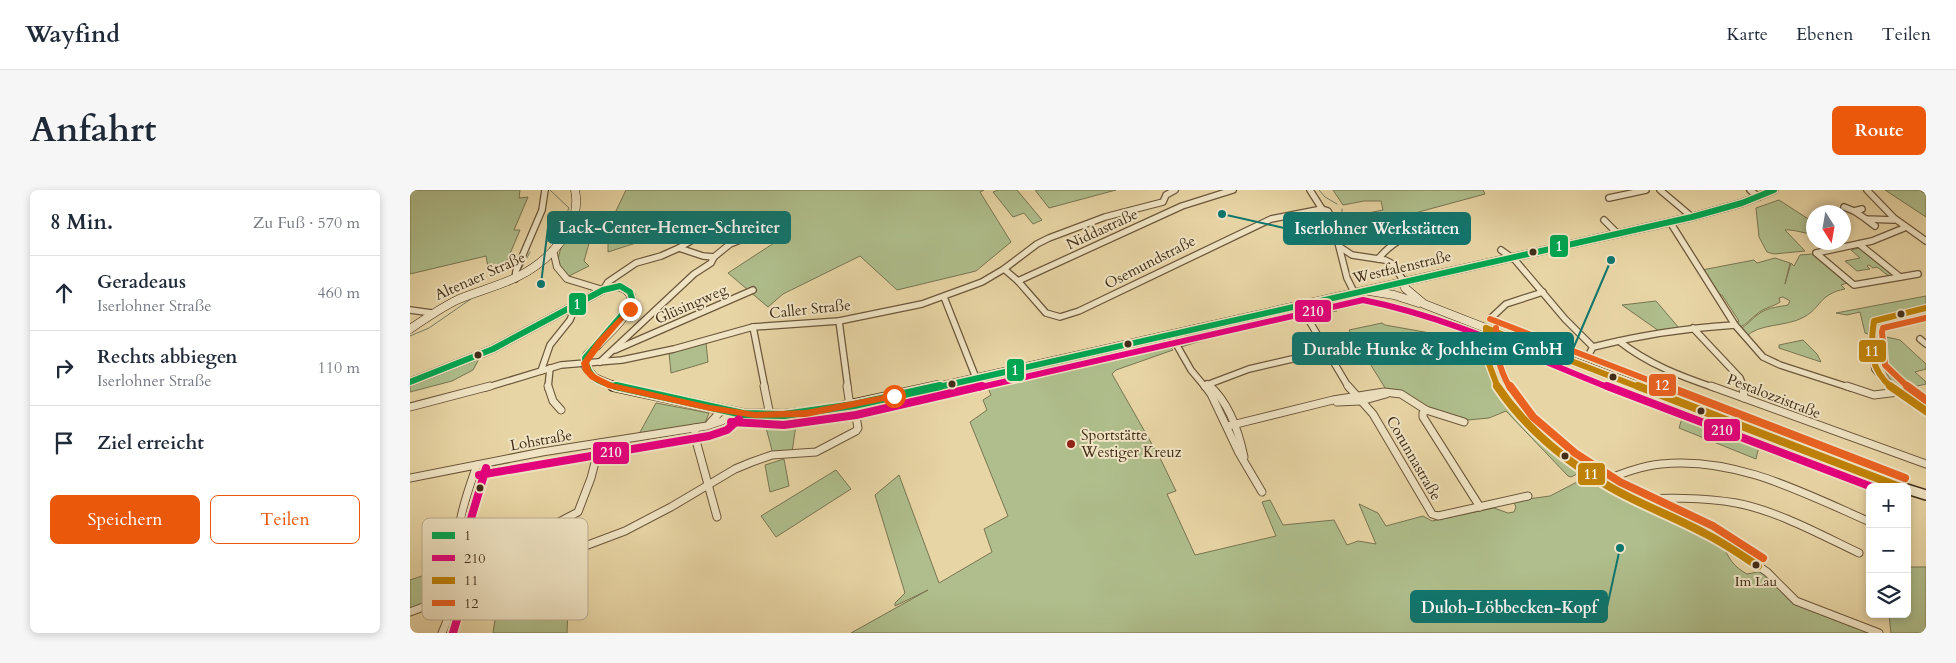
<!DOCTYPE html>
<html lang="de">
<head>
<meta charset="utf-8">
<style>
  :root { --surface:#fff; --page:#f6f6f7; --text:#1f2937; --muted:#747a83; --line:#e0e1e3; --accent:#ea580c }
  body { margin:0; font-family:Cardo,serif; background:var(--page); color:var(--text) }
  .controls { position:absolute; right:15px; bottom:15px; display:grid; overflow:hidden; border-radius:8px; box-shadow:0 2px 8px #0003 }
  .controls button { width:45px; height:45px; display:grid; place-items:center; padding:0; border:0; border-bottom:1px solid var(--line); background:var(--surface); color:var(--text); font:25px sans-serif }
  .compass { position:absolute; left:1396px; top:15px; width:45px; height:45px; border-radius:50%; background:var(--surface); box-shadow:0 2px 8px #0003; rotate:169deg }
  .stop { position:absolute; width:15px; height:15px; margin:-11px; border:4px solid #ea580c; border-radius:50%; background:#fff }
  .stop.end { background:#ea580c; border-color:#fff; box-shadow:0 1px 5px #0008 }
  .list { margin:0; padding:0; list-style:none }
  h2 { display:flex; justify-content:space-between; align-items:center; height:65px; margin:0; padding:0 20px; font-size:21px }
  h2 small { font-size:16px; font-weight:400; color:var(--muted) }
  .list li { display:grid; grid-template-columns:32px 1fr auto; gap:15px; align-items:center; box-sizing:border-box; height:75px; padding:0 20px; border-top:1px solid var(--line) }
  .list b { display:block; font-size:19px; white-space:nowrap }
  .list p { margin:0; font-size:16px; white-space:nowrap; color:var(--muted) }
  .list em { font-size:16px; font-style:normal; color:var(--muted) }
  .actions { display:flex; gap:10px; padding:15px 20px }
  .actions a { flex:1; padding:11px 0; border:1px solid var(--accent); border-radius:8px; text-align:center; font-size:18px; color:var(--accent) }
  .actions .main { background:var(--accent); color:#fff }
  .icon { flex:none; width:28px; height:28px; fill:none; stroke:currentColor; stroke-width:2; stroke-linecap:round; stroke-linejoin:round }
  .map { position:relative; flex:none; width:1516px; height:443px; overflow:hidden; border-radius:8px }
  header { display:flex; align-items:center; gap:30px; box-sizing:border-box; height:70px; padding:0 25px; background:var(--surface); border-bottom:1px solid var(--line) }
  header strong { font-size:24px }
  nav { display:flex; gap:28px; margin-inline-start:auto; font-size:18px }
  .intro { display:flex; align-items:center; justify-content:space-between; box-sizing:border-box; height:120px; padding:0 30px }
  h1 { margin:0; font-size:35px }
  .button { padding:12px 22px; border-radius:8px; background:var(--accent); color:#fff; font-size:18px; font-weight:700 }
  main { display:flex; gap:30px; padding:0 30px }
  aside { flex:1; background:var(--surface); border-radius:8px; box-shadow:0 2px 8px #0003 }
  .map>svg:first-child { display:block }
  .green { fill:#afbe8c; stroke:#787652 }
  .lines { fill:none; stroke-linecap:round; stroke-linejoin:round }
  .stream { stroke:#75816d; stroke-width:1 }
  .minor-far1-casing { stroke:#6b573b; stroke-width:8 }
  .minor-casing { stroke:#6b573b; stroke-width:9 }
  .tertiary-casing { stroke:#6b573b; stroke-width:8 }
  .secondary-far1-casing { stroke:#412d18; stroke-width:9 }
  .secondary-casing { stroke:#412d18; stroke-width:12 }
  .minor-far1 { stroke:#f0e4c4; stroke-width:5.5 }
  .minor { stroke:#f0e4c4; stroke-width:7 }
  .tertiary { stroke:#f0e4c4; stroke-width:6 }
  .secondary-far1 { stroke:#f0e4c4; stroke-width:8 }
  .secondary { stroke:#f0e4c4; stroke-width:9 }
  .bus-1-far1-casing { stroke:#f0e4c4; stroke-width:9 }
  .bus-1-casing { stroke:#f0e4c4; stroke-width:12 }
  .bus-2-far1-casing { stroke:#f0e4c4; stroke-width:9 }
  .bus-2-casing { stroke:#f0e4c4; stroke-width:12 }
  .bus-3-far1-casing { stroke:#f0e4c4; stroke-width:9 }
  .bus-3-casing { stroke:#f0e4c4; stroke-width:12 }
  .bus-4-far1-casing { stroke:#f0e4c4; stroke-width:9 }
  .bus-4-casing { stroke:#f0e4c4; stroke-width:12 }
  .bus-1-far1 { stroke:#00a651; stroke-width:6 }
  .bus-1 { stroke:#00a651; stroke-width:8 }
  .bus-2-far1 { stroke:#e5007d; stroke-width:6 }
  .bus-2 { stroke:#e5007d; stroke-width:8 }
  .bus-3-far1 { stroke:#c08207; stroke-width:6 }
  .bus-3 { stroke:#c08207; stroke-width:8 }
  .bus-4-far1 { stroke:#e96222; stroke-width:6 }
  .bus-4 { stroke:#e96222; stroke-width:8 }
  .route { fill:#ea580c }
  .bus-dot { fill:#412d18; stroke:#f0e4c4; stroke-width:2 }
  .poi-dot { fill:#8f2418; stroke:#f0e4c4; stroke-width:2 }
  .labels { text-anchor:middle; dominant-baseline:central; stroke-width:4; stroke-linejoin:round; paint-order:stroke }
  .bus-label { font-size:14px; fill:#412d18; stroke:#f0e4c4 }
  .street-label { font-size:15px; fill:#412d18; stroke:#f0e4c4 }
  .poi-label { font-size:15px; fill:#412d18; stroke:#f0e4c4; text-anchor:start }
  .key { fill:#f0e4c4; stroke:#bcad90; stroke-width:1 }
  .key-label { font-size:14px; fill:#412d18 }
  .leader { fill:none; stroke:#0f766e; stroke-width:2 }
  .callout-dot { fill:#0f766e; stroke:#f0e4c4; stroke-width:2 }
  .callout { fill:#0f766e; stroke:#0f766e; stroke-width:2 }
  .callout-label { font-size:16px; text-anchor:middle; font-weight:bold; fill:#fff }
  .line-badge { stroke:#f0e4c4; stroke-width:2 }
  .badge-label { font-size:14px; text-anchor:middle; font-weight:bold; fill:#fff }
</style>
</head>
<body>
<header>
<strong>Wayfind</strong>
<nav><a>Karte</a><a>Ebenen</a><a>Teilen</a></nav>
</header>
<div class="intro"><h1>Anfahrt</h1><a class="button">Route</a></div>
<main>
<aside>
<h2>8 Min.<small>Zu Fuß · 570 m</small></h2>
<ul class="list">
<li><svg class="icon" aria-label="ahead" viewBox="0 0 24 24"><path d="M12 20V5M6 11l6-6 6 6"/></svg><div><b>Geradeaus</b><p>Iserlohner Straße</p></div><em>460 m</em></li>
<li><svg class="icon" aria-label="right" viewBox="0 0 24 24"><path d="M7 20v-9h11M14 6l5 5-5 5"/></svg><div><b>Rechts abbiegen</b><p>Iserlohner Straße</p></div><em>110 m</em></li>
<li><svg class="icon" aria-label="arrive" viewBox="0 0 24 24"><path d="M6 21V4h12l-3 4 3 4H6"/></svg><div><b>Ziel erreicht</b></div></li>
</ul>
<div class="actions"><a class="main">Speichern</a><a>Teilen</a></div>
</aside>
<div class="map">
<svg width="1516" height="443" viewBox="0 0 1516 443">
  <rect width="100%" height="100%" fill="#e8d5a5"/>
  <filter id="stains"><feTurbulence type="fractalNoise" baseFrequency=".004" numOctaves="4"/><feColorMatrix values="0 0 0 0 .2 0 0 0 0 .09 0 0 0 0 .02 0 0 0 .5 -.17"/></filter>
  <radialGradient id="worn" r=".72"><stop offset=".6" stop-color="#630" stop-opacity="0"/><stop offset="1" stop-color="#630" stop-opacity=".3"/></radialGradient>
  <!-- green -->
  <g class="green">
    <path d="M 0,0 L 110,0 L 109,8 L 118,7 L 104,40 L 110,40 L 94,78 L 78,77 L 76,66 L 0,84 Z"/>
    <path d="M 216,0 L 574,0 L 570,2 L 601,52 L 566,81 L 487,100 L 450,66 L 373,104 L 358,117 L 318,83 L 364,53 L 358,24 L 297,30 L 198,62 L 198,47 L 180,50 L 174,71 L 179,76 L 157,87 C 144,72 148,67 154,50 L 180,43 L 205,23 Z"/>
    <path d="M 588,0 L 607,0 L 632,30 L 623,34 L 614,23 L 603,27 L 583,2 Z"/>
    <path d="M 625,0 L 706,0 L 639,18 Z"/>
    <path d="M 923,0 L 1073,0 L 1075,4 L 935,42 L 933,28 L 973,20 L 971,11 L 954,11 L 933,15 Z"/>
    <path d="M 1475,0 L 1509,0 L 1516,4 L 1516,27 Z"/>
    <path d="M 1369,10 L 1403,32 L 1403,43 C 1397,45 1385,39 1375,40 L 1395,61 L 1364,64 L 1357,62 L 1349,47 L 1346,18 Z"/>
    <path d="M 1454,57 L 1489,86 L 1480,87 L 1467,77 L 1463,78 L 1459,75 L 1457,76 L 1460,79 L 1447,81 L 1435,71 L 1450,68 L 1441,60 Z"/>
    <path d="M 1402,64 L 1437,93 L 1431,95 L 1435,99 C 1409,104 1411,118 1394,127 C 1377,137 1348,133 1336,147 L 1330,139 C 1338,135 1342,128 1350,123 C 1359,117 1369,117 1378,115 L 1380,111 L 1373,107 L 1369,108 L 1370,112 C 1363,117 1353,118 1347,124 C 1340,129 1337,134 1330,137 L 1326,132 L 1329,131 L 1312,105 L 1308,104 L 1292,80 L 1344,70 L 1347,73 L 1365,68 L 1380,73 L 1375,94 L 1381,73 L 1384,76 L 1390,65 Z"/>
    <path d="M 953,106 L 953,108 L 923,114 L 927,121 L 900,125 L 897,118 L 898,115 Z"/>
    <path d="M 1516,106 L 1516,119 L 1463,132 L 1460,145 L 1455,143 L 1450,122 L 1437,125 L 1426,123 Z"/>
    <path d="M 1246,111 L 1269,138 L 1249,141 L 1212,115 Z"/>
    <path d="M 880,119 L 888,120 L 892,124 L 829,139 L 771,157 L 775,146 L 814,139 L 813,135 Z"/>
    <path d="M 972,133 L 975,135 L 1020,143 L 1043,153 L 1073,149 L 1074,161 L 1096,214 L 1171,282 L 1161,287 L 1158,286 L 1096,221 L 1079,228 L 1058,230 L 1028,223 L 977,201 L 939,140 Z"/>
    <path d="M 1472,146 L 1490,150 L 1516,174 L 1516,179 L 1505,182 L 1516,192 L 1516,194 L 1490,200 C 1469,179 1473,174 1472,146 Z"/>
    <path d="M 753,149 L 763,160 L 706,180 L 702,184 L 751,270 L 766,301 L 757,304 L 785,365 L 866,346 L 852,312 L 860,310 L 873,335 L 924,330 L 937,355 L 948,351 L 966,354 L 949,314 L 968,323 L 976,336 L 1013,326 L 1022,331 L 1084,318 L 1098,323 L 1104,322 L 1106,317 L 1103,311 L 1140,306 L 1169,291 L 1178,283 L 1313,355 C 1318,368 1324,377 1337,384 L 1353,381 L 1378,409 L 1387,415 L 1469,443 L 441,443 L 518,400 L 485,416 L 485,413 L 495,403 L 465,305 L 489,285 L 529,393 L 582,362 L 574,339 L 598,326 L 560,232 L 577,220 L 573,210 L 581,205 L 574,189 Z"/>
    <path d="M 1393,150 L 1407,164 L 1411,172 L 1369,158 L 1369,155 Z"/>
    <path d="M 296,153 L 298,172 L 261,183 L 259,163 Z"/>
    <path d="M 69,169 L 63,180 L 42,191 L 0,202 L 0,195 Z"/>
    <path d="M 246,213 L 299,223 L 295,233 L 229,244 Z"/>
    <path d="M 1273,225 L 1349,256 L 1346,269 L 1269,238 Z"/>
    <path d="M 387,228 L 382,262 L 363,264 L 354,230 Z"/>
    <path d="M 374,269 L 379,296 L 360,302 L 355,275 Z"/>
    <path d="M 426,280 L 441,299 L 366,347 L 351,326 Z"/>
    <path d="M 160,364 L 157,443 L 83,443 L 91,388 Z"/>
    <path d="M 41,376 L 38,405 L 0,419 L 0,390 Z"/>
    <path d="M 1497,377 L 1516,377 L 1516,443 L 1481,443 L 1479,424 L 1497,424 Z"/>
  </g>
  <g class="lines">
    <!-- stream -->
    <g class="stream">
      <path d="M 909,0 L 915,7 L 927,14"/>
      <path d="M 932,19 L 932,42"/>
      <path d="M 137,52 L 153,32 L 159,18 L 140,0"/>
      <path d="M 111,79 L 120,62"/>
      <path d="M 0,146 L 19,138 L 61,109"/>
    </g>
    <defs>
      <g id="minor-far1">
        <path d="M 900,0 L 912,19 L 918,21 L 922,29 L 937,88 L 944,102"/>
        <path d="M 1250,0 L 1282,27"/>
        <path d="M 1340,0 L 1349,7"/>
        <path d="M 1457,0 L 1484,28 L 1516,51"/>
        <path d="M 1199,8 L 1236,0"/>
        <path d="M 1434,17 L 1444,21"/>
        <path d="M 1452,19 L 1444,21 L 1456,29 L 1484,30"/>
        <path d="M 1456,29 L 1465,36"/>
        <path d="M 1194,30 L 1207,43"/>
        <path d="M 1260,32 L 1325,135 L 1353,167 L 1370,175 L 1441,198"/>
        <path d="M 1494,38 L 1462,51 L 1406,63 L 1444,95 L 1508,84"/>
        <path d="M 1449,54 L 1490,87"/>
        <path d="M 930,57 L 942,65 L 975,70 L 981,73 L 994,91"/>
        <path d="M 269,58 L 293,66 L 304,67"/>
        <path d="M 1091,60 L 1105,70 L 1155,129 L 1183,157"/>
        <path d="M 968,69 C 982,52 1002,40 1025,42 L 1035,49 L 1052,46"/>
        <path d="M 594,79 L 608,91 L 636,123 L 650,127 L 669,121 L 861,29 L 912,19"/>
        <path d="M 105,89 L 106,81 L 132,20 L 135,0"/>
        <path d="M 608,91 L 772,16 L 823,0"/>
        <path d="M 534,107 L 566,188"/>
        <path d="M 883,117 L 894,122 L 939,198"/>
        <path d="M 0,120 L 22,123"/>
        <path d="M 1080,129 L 1096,114 L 1133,102"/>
        <path d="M 429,131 L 438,198"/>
        <path d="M 343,137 L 355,198"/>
        <path d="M 1076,138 L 1076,166 L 1088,198"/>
        <path d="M 1283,138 L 1330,188 L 1334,198"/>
        <path d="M 761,145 L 781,180 L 796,198"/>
        <path d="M 1510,149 L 1516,154"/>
        <path d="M 1209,151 C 1238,174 1270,186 1305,198"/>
        <path d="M 205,160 L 343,100"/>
        <path d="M 1178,166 L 1183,157 C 1230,145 1277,138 1325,135"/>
        <path d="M 190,172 L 284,84 L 301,73 L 304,67 L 320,54 L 343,45 L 349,37 L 322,35 L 297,41 L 269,58 L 251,66 L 226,73 L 198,92 L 193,100"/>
        <path d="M 131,181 L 140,155 L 160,130 L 166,115"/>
        <path d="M 797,194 L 801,198"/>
        <path d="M 794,196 L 839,179 L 917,161"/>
        <path d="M 75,198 L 151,175 L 212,170 L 264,159 L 343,137 L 429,131 L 512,114 L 572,92 L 594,79 L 627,54 L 639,48 L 695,27 L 753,12 L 756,5 L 765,0"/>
        <path d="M 138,198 L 140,178"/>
        <path d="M 1482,198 L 1465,179 L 1462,142 L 1464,131 L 1516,118"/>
      </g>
      <g id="minor">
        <path d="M 138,196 L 143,211 L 151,220"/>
        <path d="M 354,196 L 360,225"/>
        <path d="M 437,196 L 440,216"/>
        <path d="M 795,196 L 801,204 L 829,263 L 852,302"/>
        <path d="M 800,196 C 819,213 829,243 834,267"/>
        <path d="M 938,196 L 963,224 L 1022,324 L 1028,326 L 1118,306"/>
        <path d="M 1088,196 L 1102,218 L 1123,241 L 1174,281 L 1223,309 L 1292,342 L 1330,364 L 1357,382 L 1386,411 L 1469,443"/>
        <path d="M 1301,196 L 1516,274"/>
        <path d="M 1333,196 L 1334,208"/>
        <path d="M 1437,196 L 1464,205 L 1488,202"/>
        <path d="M 1481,196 L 1502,213 L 1516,221"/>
        <path d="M 927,212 L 951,211 L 976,204"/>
        <path d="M 0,217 L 80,196"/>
        <path d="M 1016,220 L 1013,223 L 1013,227 L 1070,317"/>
        <path d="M 300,233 L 312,220"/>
        <path d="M 818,236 L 923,210 L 974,202 L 991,204 L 1016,220 L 1054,232"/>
        <path d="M 285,238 L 285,247 L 307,327"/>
        <path d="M 0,288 L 132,262 L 297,236 L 312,231 L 322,222"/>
        <path d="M 1192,291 C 1211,284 1231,276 1251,274 C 1325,266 1394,303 1460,332"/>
        <path d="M 1223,309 C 1257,308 1292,307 1326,313 C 1368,321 1411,345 1449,363"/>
        <path d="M 141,369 L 147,333 L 168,322 L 181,288 L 190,253"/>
        <path d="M 0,422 L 215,341 L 261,317 L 325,279 L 342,272 L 362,265 L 406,262 L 446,241 L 448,238 L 444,215"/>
        <path d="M 32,443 C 48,409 44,374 49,338 C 52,316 60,295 67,275"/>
      </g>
      <path id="tertiary" d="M 143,60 L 147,77 L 157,89 L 193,100"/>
      <g id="secondary-far1">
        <path d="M 994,91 L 995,98 L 1014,114 L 1127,158"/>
        <path d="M 959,101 L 984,105 L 1009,113"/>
        <path d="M 0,139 C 16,128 32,117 49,109 C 68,101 89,96 107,87 C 138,72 173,37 165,0"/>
        <path d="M 190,152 L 177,165 L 176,177 L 185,188 L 209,198"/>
        <path d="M 1123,156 L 1234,198"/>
        <path d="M 0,192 L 83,159 L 193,100 C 205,95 213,95 221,105 C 221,127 200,141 187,156"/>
        <path d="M 522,198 L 1282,27 L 1332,13 L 1364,0"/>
      </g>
      <g id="secondary">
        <path d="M 203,196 L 333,224 L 374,225 L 417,220 L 528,196"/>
        <path d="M 1231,196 L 1398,263 L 1491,297"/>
        <path d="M 1497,299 L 1516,305"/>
      </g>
    </defs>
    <!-- minor-far1 casing -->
    <use href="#minor-far1" class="minor-far1-casing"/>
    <!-- minor casing -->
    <use href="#minor" class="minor-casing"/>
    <!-- tertiary casing -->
    <use href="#tertiary" class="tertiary-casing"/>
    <!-- secondary-far1 casing -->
    <use href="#secondary-far1" class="secondary-far1-casing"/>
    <!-- secondary casing -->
    <use href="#secondary" class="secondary-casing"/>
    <!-- minor-far1 -->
    <use href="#minor-far1" class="minor-far1"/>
    <!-- minor -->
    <use href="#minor" class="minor"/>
    <!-- tertiary -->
    <use href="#tertiary" class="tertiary"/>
    <!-- secondary-far1 -->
    <use href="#secondary-far1" class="secondary-far1"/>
    <!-- secondary -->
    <use href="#secondary" class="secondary"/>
    <defs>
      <g id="bus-1-far1">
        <path d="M 0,192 L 83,159 L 193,100 L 210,96 L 220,102 L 222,109 L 218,118 L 175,168 C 179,191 190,192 210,198"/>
        <path d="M 524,198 L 1282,27 L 1332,13 L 1364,0"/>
      </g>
      <path id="bus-1" d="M 206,196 L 333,224 L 374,225 L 444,215 L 530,196"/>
      <path id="bus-2-far1" d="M 567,198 L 953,110 C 1039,127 1119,166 1200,198"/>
      <g id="bus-2">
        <path d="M 1197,196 L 1462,297"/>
        <path d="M 321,232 L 374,235 L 446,225 L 572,196"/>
        <path d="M 69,285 L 299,246 L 317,240 L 329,229"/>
        <path d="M 43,443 L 54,406 L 60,332 L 76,278"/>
      </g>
      <g id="bus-3-far1">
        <path d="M 1076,138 L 1231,198"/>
        <path d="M 1076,138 L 1076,166 L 1088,198"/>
        <path d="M 1482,198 C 1459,178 1460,159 1464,131 L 1516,118"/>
      </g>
      <g id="bus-3">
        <path d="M 1087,196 C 1116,239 1155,271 1200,297 C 1231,315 1265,327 1296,344 C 1314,353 1331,365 1348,376"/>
        <path d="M 1228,196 L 1490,297"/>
        <path d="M 1480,196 L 1516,221"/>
      </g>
      <g id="bus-4-far1">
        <path d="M 1080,129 L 1259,198"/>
        <path d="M 1086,138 C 1086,162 1088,177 1100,198"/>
        <path d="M 1499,198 L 1475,175 L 1472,142 L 1473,138 L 1516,128"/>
      </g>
      <g id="bus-4">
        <path d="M 1100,196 L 1123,227 L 1165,263 L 1210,292 L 1303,336 L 1353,368"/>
        <path d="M 1256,196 L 1495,288"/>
        <path d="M 1497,196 L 1516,210"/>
      </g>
    </defs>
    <!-- bus-1-far1 casing -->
    <use href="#bus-1-far1" class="bus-1-far1-casing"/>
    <!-- bus-1 casing -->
    <use href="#bus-1" class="bus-1-casing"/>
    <!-- bus-2-far1 casing -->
    <use href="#bus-2-far1" class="bus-2-far1-casing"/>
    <!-- bus-2 casing -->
    <use href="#bus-2" class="bus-2-casing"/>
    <!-- bus-3-far1 casing -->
    <use href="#bus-3-far1" class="bus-3-far1-casing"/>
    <!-- bus-3 casing -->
    <use href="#bus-3" class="bus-3-casing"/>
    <!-- bus-4-far1 casing -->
    <use href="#bus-4-far1" class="bus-4-far1-casing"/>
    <!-- bus-4 casing -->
    <use href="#bus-4" class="bus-4-casing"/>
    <!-- bus-1-far1 -->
    <use href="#bus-1-far1" class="bus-1-far1"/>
    <!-- bus-1 -->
    <use href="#bus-1" class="bus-1"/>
    <!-- bus-2-far1 -->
    <use href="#bus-2-far1" class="bus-2-far1"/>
    <!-- bus-2 -->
    <use href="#bus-2" class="bus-2"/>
    <!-- bus-3-far1 -->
    <use href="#bus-3-far1" class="bus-3-far1"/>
    <!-- bus-3 -->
    <use href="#bus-3" class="bus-3"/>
    <!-- bus-4-far1 -->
    <use href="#bus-4-far1" class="bus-4-far1"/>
    <!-- bus-4 -->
    <use href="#bus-4" class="bus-4"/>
  </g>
  <!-- route -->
  <path class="route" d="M 220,116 L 223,119 L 222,120 L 193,154 L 179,173 L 181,180 L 186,185 L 202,193 L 300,215 L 345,222 L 396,220 L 484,203 L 488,206 L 484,209 L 396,227 L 345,228 L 300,221 L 198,198 L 180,189 L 173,181 L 171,173 L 187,150 Z"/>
  <!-- markers -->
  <g class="bus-dot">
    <circle cx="1123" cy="62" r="4.5"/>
    <circle cx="1491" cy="124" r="4.5"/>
    <circle cx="718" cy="154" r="4.5"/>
    <circle cx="68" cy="165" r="4.5"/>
    <circle cx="1203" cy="187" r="4.5"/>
    <circle cx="542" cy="194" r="4.5"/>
    <circle cx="1291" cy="221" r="4.5"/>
    <circle cx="1155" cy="266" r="4.5"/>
    <circle cx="70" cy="298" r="4.5"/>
    <circle cx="1346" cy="375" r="4.5"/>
  </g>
  <circle class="poi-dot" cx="661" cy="254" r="5"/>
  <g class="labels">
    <!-- bus labels -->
    <g class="bus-label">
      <text x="1346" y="391">Im Lau</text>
    </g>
    <!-- street labels -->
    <g class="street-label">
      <text transform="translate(692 39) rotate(-25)">Niddastraße</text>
      <text transform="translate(740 72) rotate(-27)">Osemundstraße</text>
      <text transform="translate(992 77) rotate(-13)">Westfalenstraße</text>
      <text transform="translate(70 86) rotate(-24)">Altenaer Straße</text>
      <text transform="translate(281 114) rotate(-24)">Glüsingweg</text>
      <text transform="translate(400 119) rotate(-6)">Caller Straße</text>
      <text transform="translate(1364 206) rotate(21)">Pestalozzistraße</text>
      <text transform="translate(131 250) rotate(-10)">Lohstraße</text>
      <text transform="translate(1004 268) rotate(60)">Corunnastraße</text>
    </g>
    <!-- poi labels -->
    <g class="poi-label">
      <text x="671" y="245">Sportstätte<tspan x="671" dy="17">Westiger Kreuz</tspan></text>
    </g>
  </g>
  <!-- legend -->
  <rect x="12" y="328" width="166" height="102" rx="8" class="key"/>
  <rect x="22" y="342" width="23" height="7" fill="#00a651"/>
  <rect x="22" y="365" width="23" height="6" fill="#e5007d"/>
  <rect x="22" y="387" width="23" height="7" fill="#c08207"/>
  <rect x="22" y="410" width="23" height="6" fill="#e96222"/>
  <g class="key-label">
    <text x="54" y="350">1</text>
    <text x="54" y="373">210</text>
    <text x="54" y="395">11</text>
    <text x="54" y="418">12</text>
  </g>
  <!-- callouts -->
  <path class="leader" d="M131 94L138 37M812 24L874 38M1201 70L1163 159M1210 358L1197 417"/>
  <g class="callout-dot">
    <circle cx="131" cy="94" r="5"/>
    <circle cx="812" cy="24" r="5"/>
    <circle cx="1201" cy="70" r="5"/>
    <circle cx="1210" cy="358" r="5"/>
  </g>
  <g class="callout">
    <rect x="138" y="22" width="242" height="31" rx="5"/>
    <rect x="874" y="23" width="186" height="31" rx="5"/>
    <rect x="883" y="143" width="280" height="31" rx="5"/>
    <rect x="1001" y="401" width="196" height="31" rx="5"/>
  </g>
  <g class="callout-label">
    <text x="259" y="43">Lack-Center-Hemer-Schreiter</text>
    <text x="967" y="44">Iserlohner Werkstätten</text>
    <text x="1023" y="165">Durable Hunke &amp; Jochheim GmbH</text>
    <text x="1099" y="423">Duloh-Löbbecken-Kopf</text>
  </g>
  <g class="line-badge">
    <rect x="1139" y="44" width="20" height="24" rx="5" fill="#00a651"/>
    <rect x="158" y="102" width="19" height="24" rx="5" fill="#00a651"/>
    <rect x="884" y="109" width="38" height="24" rx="5" fill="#e5007d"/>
    <rect x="1448" y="149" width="29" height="24" rx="5" fill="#c08207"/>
    <rect x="596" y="168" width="19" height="24" rx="5" fill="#00a651"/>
    <rect x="1238" y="183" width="29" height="24" rx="5" fill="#e96222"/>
    <rect x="1293" y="228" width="38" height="24" rx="5" fill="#e5007d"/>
    <rect x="182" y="251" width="38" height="24" rx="5" fill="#e5007d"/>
    <rect x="1167" y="272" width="29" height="24" rx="5" fill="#c08207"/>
  </g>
  <g class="badge-label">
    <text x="1149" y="61">1</text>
    <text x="167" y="119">1</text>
    <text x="903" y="126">210</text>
    <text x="1462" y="166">11</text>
    <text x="605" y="185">1</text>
    <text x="1252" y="200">12</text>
    <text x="1312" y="245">210</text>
    <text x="201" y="267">210</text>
    <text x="1181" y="289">11</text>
  </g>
  <rect width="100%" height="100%" filter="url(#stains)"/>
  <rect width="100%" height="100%" fill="url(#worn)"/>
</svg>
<div class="controls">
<button>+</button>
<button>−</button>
<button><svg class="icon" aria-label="layers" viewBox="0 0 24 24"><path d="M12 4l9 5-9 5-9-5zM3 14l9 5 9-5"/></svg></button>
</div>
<svg class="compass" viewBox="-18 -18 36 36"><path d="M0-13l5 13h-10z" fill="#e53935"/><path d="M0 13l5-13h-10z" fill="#747a83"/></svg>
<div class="stop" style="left:484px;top:206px"></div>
<div class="stop end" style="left:220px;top:119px"></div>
</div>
</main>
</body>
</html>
